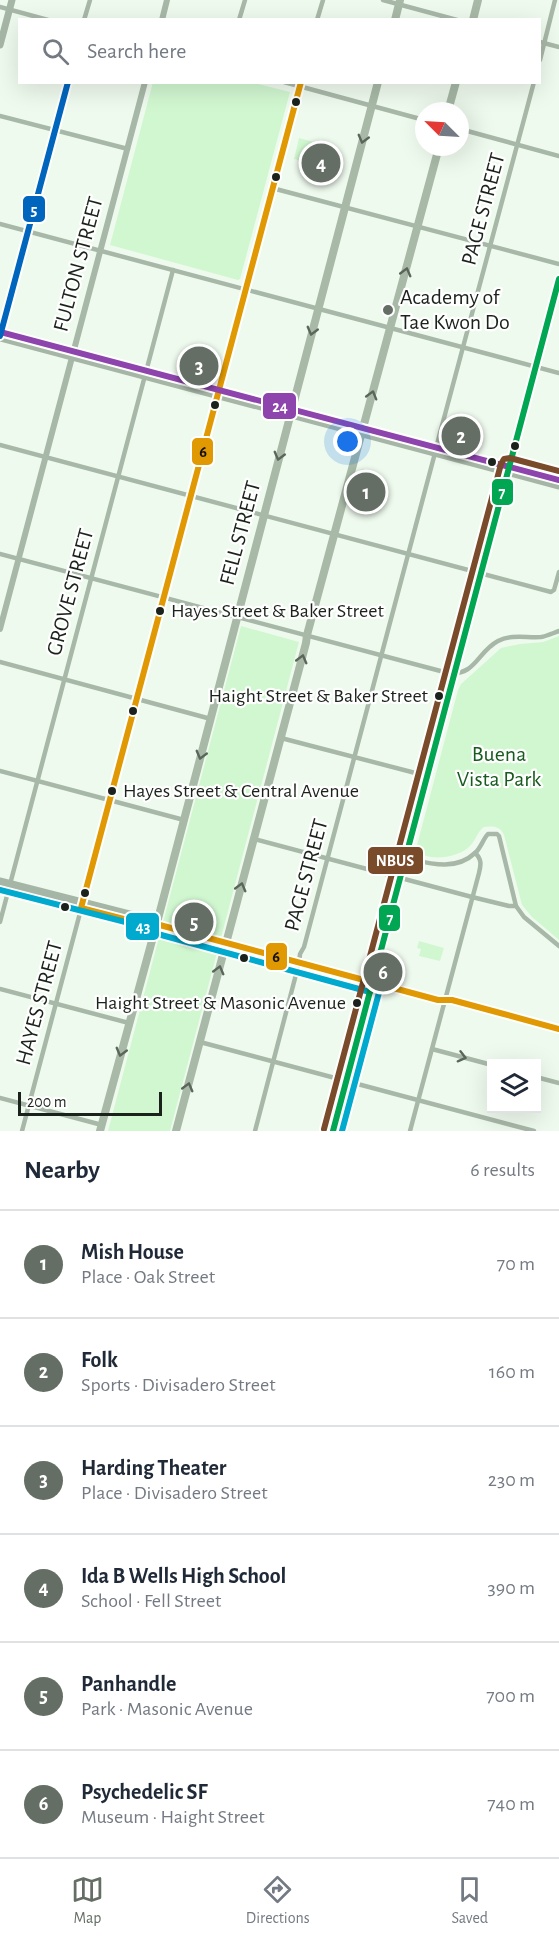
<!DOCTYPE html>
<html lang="en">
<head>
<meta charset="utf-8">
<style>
  :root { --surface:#fff; --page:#f2f2f3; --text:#1f2937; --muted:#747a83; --line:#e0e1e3; --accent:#656e65 }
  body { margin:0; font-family:"Alegreya Sans",sans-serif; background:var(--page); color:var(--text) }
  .controls { position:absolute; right:18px; bottom:18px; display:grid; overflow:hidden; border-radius:0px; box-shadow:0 6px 24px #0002 }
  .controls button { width:54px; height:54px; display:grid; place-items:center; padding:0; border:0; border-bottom:2px solid var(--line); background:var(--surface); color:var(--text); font:30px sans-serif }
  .compass { position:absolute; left:415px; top:102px; width:54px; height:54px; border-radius:50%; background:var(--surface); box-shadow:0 6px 24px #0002; rotate:294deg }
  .scale { position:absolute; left:18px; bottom:15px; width:144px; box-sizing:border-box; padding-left:6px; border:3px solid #1b221b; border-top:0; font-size:16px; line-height:21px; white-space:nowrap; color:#1b221b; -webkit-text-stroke:4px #fff; paint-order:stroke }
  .you { position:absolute; left:348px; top:442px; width:21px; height:21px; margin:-15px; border:4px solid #fff; border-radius:50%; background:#1a73e8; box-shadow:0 0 0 9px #1a73e833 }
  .badge { display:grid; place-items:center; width:39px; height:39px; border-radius:50%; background:var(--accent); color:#fff; font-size:20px; font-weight:700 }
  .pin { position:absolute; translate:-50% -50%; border:3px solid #fff; box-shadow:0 2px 6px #0006 }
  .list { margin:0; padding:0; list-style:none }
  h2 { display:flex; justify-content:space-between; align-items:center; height:78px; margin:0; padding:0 24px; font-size:26px }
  h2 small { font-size:20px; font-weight:400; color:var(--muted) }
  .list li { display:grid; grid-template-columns:39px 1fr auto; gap:18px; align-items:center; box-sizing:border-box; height:108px; padding:0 24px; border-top:2px solid var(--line) }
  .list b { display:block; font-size:22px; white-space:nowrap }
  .list p { margin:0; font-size:20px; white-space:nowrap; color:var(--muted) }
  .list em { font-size:20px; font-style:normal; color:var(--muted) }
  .icon { flex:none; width:33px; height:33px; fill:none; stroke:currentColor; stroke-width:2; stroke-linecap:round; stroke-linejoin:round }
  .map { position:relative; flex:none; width:559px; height:1131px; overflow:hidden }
  .search { position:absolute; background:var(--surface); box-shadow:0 6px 24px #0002; left:18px; right:18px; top:18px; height:66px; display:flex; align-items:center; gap:15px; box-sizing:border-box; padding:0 21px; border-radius:0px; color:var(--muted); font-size:22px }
  .sheet { height:726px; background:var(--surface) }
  nav { display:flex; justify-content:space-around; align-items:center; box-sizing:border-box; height:84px; border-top:2px solid var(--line); background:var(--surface); font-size:16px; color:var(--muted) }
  nav a { display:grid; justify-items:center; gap:3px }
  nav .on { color:var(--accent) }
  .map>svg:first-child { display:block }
  .green { fill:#d1f7d0 }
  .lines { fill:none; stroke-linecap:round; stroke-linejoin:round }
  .minor { stroke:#a8b8a8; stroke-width:4.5 }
  .tertiary { stroke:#a8b8a8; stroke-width:6 }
  .secondary { stroke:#a6b6a6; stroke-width:7 }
  .primary { stroke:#a8b9a7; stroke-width:8 }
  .bus-1-casing { stroke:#fff; stroke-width:10 }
  .bus-2-casing { stroke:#fff; stroke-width:10 }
  .bus-3-casing { stroke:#fff; stroke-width:10 }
  .bus-4-casing { stroke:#fff; stroke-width:10 }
  .bus-5-casing { stroke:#fff; stroke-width:10 }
  .bus-6-casing { stroke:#fff; stroke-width:10 }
  .bus-1 { stroke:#e19903; stroke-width:6 }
  .bus-2 { stroke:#8e44ad; stroke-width:6 }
  .bus-3 { stroke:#00a9ce; stroke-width:6 }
  .bus-4 { stroke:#00a651; stroke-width:6 }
  .bus-5 { stroke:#0065bd; stroke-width:6 }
  .bus-6 { stroke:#7a4b2a; stroke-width:6 }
  .oneway { stroke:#5a665a }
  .bus-dot { fill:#1b221b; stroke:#fff; stroke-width:2 }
  .poi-dot { fill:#656e65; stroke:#fff; stroke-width:2 }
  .labels { text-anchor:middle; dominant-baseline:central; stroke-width:4.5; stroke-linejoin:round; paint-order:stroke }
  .bus-label { font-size:20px; fill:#1b221b; stroke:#fff; text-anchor:start }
  .street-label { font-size:22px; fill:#1b221b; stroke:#fff }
  .poi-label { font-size:22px; fill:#1b221b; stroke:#fff; text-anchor:start }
  .park-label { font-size:22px; fill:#185b1e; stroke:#fff }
  .line-badge { stroke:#fff; stroke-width:2 }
  .badge-label { font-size:16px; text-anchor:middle; font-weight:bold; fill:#fff }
  .pale-badge-label { font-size:16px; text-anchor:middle; font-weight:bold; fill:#111 }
</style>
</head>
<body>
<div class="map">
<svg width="559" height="1131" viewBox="0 0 559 1131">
  <rect width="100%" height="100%" fill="#effaee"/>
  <!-- green -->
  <g class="green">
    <path d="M 153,82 L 254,83 L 290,92 L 240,279 L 238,280 L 110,245 Z"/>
    <path d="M 299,138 L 333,147 L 327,168 L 294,159 Z"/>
    <path d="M 361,469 L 379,473 L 381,477 L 373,476 L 370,485 L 358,482 Z"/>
    <path d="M 241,626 L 299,642 L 170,1131 L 108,1131 Z"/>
    <path d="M 559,636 L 559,940 L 532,917 L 522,905 L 504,835 C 500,826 493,826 484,827 C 477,832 476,840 470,846 C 459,858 425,863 416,849 L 458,690 L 461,684 L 501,648 L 520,644 L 543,642 Z"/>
    <path d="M 419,941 L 444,948 L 440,961 L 419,956 L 421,949 L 417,948 Z"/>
  </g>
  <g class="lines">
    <!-- minor -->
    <g class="minor">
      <path d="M 383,0 L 457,20"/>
      <path d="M 0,7 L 48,20"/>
      <path d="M 84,20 L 90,0"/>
      <path d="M 239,20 L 245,0"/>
      <path d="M 317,20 L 323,0"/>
      <path d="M 540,42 L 559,47"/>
      <path d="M 540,60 L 555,0"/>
      <path d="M 284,82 L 424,120"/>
      <path d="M 0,116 L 128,149"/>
      <path d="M 460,129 L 559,156"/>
      <path d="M 272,188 L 559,264"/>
      <path d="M 0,224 L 559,373"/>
      <path d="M 0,335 L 68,82"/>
      <path d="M 0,445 L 551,592 L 554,590 L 559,572"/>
      <path d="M 436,448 L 534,82"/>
      <path d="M 509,467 L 559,279"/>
      <path d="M 0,554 L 448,673 C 476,676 477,652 498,641 C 512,634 526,638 541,637 C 547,636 553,633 559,631"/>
      <path d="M 0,662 L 211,719"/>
      <path d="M 281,738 L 427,776"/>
      <path d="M 0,771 L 184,820"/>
      <path d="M 254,839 L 472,897 L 509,906 L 516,906"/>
      <path d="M 405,858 C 428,863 455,872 475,853 C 481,848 483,839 488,834 L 497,834 L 499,836 L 516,906 L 524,917 L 559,946"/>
      <path d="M 0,922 L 173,270"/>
      <path d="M 0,989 L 129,1023"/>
      <path d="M 200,1042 L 534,1131"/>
      <path d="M 432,1049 L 492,1065"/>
      <path d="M 536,1077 L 559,1083"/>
      <path d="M 0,1098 L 102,1125"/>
      <path d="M 22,1131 L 301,82"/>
      <path d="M 255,1131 L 299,963 L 300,954 L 304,947 L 435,453"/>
      <path d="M 410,1131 L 479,873 C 481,865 482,859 475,853"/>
    </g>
    <!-- tertiary -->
    <g class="tertiary">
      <path d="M 162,20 L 167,0"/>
      <path d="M 0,629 L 145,82"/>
      <path d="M 226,944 L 438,1000 L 452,1000 L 559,1029"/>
      <path d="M 333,1131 L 509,468"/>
    </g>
    <!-- secondary -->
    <g class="secondary">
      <path d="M 0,45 L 12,0"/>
      <path d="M 0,332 L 559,480"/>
      <path d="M 0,338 L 559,486"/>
      <path d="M 0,881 L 149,919 L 156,924"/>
      <path d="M 0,887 L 147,925 L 156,924 L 226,944"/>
    </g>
    <!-- primary -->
    <g class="primary">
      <path d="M 395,20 L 400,0"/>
      <path d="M 473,20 L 478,0"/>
      <path d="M 448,111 L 456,82"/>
      <path d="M 100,1131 L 159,915 L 378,82"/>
      <path d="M 176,1131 L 306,643 L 307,635 L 439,147"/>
    </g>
    <defs>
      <path id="bus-1" d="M 301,82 L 81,908 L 147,925 L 156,924 L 438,1000 L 452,1000 L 559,1029"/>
      <path id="bus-2" d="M 0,332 L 559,480"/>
      <g id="bus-3">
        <path d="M 0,890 L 145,927 L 154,933 L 370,992"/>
        <path d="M 342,1131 L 381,985"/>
      </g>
      <path id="bus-4" d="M 333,1131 L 559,279"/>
      <path id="bus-5" d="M 0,336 L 68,82"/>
      <path id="bus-6" d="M 324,1129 L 501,464 L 504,459 L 510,458 L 559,471"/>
    </defs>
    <!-- bus-1 casing -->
    <use href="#bus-1" class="bus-1-casing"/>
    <!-- bus-2 casing -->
    <use href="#bus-2" class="bus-2-casing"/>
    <!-- bus-3 casing -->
    <use href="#bus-3" class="bus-3-casing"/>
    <!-- bus-4 casing -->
    <use href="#bus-4" class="bus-4-casing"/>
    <!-- bus-5 casing -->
    <use href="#bus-5" class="bus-5-casing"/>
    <!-- bus-6 casing -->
    <use href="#bus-6" class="bus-6-casing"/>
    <!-- bus-1 -->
    <use href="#bus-1" class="bus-1"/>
    <!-- bus-2 -->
    <use href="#bus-2" class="bus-2"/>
    <!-- bus-3 -->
    <use href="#bus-3" class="bus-3"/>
    <!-- bus-4 -->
    <use href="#bus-4" class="bus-4"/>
    <!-- bus-5 -->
    <use href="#bus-5" class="bus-5"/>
    <!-- bus-6 -->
    <use href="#bus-6" class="bus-6"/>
  </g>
  <!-- one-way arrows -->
  <defs><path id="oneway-chevron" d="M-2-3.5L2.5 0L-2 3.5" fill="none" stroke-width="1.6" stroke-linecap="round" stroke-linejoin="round" transform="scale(1.5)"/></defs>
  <g class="oneway">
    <use href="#oneway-chevron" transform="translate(363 139) rotate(105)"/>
    <use href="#oneway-chevron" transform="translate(406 272) rotate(-75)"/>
    <use href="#oneway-chevron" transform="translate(312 331) rotate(105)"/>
    <use href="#oneway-chevron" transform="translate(372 395) rotate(-74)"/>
    <use href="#oneway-chevron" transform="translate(279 456) rotate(105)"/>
    <use href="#oneway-chevron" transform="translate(302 659) rotate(-75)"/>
    <use href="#oneway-chevron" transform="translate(201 755) rotate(105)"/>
    <use href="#oneway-chevron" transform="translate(241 887) rotate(-75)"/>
    <use href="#oneway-chevron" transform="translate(219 970) rotate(-75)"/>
    <use href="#oneway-chevron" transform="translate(121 1052) rotate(105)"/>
    <use href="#oneway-chevron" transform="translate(462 1057) rotate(15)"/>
    <use href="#oneway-chevron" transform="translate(188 1087) rotate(-75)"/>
  </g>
  <!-- markers -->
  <g class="bus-dot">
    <circle cx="296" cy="102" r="5"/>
    <circle cx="276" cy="177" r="5"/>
    <circle cx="215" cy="405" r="5"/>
    <circle cx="515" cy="446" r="5"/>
    <circle cx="492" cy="462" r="5"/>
    <circle cx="160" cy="611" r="5"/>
    <circle cx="439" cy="696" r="5"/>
    <circle cx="133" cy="711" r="5"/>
    <circle cx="112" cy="791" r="5"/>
    <circle cx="85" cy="893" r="5"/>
    <circle cx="65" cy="907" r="5"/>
    <circle cx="244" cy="958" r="5"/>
    <circle cx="357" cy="1003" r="5"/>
  </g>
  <circle class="poi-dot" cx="388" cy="310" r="6"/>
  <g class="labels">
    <!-- bus labels -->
    <g class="bus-label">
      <text x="171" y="611">Hayes Street &amp; Baker Street</text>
      <text x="428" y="696" text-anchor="end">Haight Street &amp; Baker Street</text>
      <text x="123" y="791">Hayes Street &amp; Central Avenue</text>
      <text x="346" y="1003" text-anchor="end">Haight Street &amp; Masonic Avenue</text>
    </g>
    <!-- street labels -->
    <g class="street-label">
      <text transform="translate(483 209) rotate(-75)">PAGE STREET</text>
      <text transform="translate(78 264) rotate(-75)">FULTON STREET</text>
      <text transform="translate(240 533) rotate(-75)">FELL STREET</text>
      <text transform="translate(70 592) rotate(-75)">GROVE STREET</text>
      <text transform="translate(306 875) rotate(-75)">PAGE STREET</text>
      <text transform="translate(39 1003) rotate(-75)">HAYES STREET</text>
    </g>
    <!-- poi labels -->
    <g class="poi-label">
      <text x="400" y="297">Academy of<tspan x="400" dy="25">Tae Kwon Do</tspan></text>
    </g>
    <!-- park labels -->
    <g class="park-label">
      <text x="499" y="754">Buena<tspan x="499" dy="25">Vista Park</tspan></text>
    </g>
  </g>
  <g class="line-badge">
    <rect x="22" y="195" width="24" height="28" rx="6" fill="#0065bd"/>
    <rect x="262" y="392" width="35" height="28" rx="6" fill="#8e44ad"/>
    <rect x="191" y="437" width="23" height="29" rx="6" fill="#e19903"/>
    <rect x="491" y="478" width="23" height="28" rx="6" fill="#00a651"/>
    <rect x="367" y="846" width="57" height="29" rx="6" fill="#7a4b2a"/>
    <rect x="378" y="904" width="23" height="28" rx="6" fill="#00a651"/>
    <rect x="125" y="912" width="35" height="29" rx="6" fill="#00a9ce"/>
    <rect x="265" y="942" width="23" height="29" rx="6" fill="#e19903"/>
  </g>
  <g class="badge-label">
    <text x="34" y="215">5</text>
    <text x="280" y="412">24</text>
    <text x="502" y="498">7</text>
    <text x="395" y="866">NBUS</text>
    <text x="390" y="924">7</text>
    <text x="143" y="932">43</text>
  </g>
  <g class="pale-badge-label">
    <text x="203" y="457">6</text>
    <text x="276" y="962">6</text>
  </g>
</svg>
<div class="controls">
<button><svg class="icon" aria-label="layers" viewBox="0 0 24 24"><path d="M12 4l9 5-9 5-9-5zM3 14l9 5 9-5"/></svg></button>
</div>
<svg class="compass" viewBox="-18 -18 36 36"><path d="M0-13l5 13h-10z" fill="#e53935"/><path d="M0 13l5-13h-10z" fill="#747a83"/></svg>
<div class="scale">200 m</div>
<div class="you"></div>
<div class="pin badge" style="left:366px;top:492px">1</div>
<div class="pin badge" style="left:461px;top:436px">2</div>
<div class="pin badge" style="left:199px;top:366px">3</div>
<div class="pin badge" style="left:321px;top:163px">4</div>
<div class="pin badge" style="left:194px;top:922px">5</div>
<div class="pin badge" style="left:383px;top:972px">6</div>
<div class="search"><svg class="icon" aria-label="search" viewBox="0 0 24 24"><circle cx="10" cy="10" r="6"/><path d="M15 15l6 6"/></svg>Search here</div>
</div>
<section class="sheet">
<h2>Nearby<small>6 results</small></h2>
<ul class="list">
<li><span class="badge">1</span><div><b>Mish House</b><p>Place · Oak Street</p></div><em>70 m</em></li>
<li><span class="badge">2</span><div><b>Folk</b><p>Sports · Divisadero Street</p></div><em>160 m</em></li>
<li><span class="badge">3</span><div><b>Harding Theater</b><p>Place · Divisadero Street</p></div><em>230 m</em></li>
<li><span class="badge">4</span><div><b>Ida B Wells High School</b><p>School · Fell Street</p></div><em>390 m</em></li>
<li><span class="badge">5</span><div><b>Panhandle</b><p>Park · Masonic Avenue</p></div><em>700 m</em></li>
<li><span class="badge">6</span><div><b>Psychedelic SF</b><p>Museum · Haight Street</p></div><em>740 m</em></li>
</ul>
</section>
<nav>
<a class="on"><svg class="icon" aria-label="map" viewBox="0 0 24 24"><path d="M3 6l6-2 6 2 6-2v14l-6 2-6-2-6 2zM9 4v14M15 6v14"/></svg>Map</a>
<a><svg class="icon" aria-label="directions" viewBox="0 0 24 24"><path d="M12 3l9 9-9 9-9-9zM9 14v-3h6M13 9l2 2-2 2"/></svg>Directions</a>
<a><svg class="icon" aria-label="saved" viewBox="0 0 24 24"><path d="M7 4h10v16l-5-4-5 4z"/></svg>Saved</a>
</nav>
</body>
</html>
